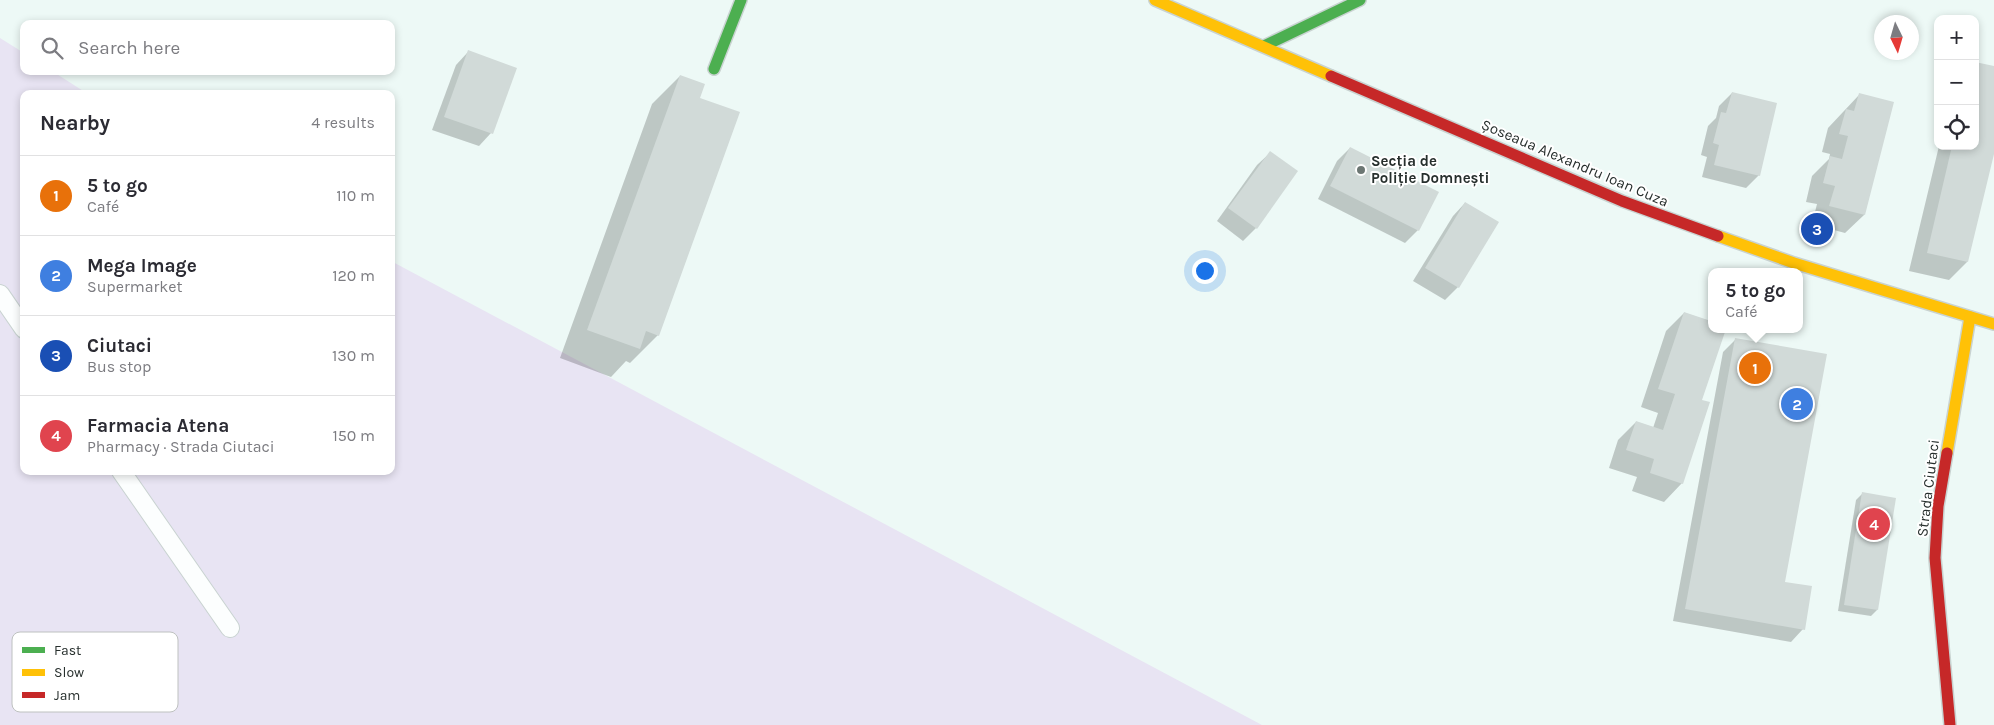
<!DOCTYPE html>
<html lang="en">
<head>
<meta charset="utf-8">
<style>
  :root { --surface:#fff; --page:#f2f2f3; --text:#2b2b33; --muted:#7c7c81; --line:#e1e1e2; --accent:#2563eb }
  body { margin:0; font-family:Karla,sans-serif; background:var(--page); color:var(--text) }
  .controls { position:absolute; right:15px; top:15px; display:grid; overflow:hidden; border-radius:10px; box-shadow:0 2px 8px #0003 }
  .controls button { width:45px; height:45px; display:grid; place-items:center; padding:0; border:0; border-bottom:1px solid var(--line); background:var(--surface); color:var(--text); font:25px sans-serif }
  .compass { position:absolute; left:1874px; top:15px; width:45px; height:45px; border-radius:50%; background:var(--surface); box-shadow:0 2px 8px #0003; rotate:175deg }
  .you { position:absolute; left:1204px; top:270px; width:18px; height:18px; margin:-12px; border:4px solid #fff; border-radius:50%; background:#1a73e8; box-shadow:0 0 0 8px #1a73e833 }
  .badge { display:grid; place-items:center; width:32px; height:32px; border-radius:50%; background:var(--accent); color:#fff; font-size:16px; font-weight:700 }
  .pin { position:absolute; translate:-50% -50%; border:2px solid #fff; box-shadow:0 1px 5px #0006 }
  .popup { position:absolute; left:1708px; top:268px; width:95px; height:65px; box-sizing:border-box; display:grid; place-content:center; border-radius:10px; background:var(--surface); filter:drop-shadow(0 1px 4px #0005); font-size:16px; white-space:nowrap; color:var(--muted) }
  .popup b { font-size:19px; color:var(--text) }
  .popup::after { content:''; position:absolute; left:50%; top:100%; margin-left:-10px; border:10px solid transparent; border-top-color:var(--surface) }
  .list { margin:0; padding:0; list-style:none }
  h2 { display:flex; justify-content:space-between; align-items:center; height:65px; margin:0; padding:0 20px; font-size:21px }
  h2 small { font-size:16px; font-weight:400; color:var(--muted) }
  .list li { display:grid; grid-template-columns:32px 1fr auto; gap:15px; align-items:center; box-sizing:border-box; height:80px; padding:0 20px; border-top:1px solid var(--line) }
  .list b { display:block; font-size:19px; white-space:nowrap }
  .list p { margin:0; font-size:16px; white-space:nowrap; color:var(--muted) }
  .list em { font-size:16px; font-style:normal; color:var(--muted) }
  .icon { flex:none; width:28px; height:28px; fill:none; stroke:currentColor; stroke-width:2; stroke-linecap:round; stroke-linejoin:round }
  .map { position:relative; flex:none; width:1994px; height:725px; overflow:hidden }
  .search { position:absolute; background:var(--surface); box-shadow:0 2px 8px #0003; left:20px; top:20px; width:375px; height:55px; display:flex; align-items:center; gap:12px; box-sizing:border-box; padding:0 18px; border-radius:10px; color:var(--muted); font-size:19px }
  .panel { position:absolute; background:var(--surface); box-shadow:0 2px 8px #0003; left:20px; top:90px; width:375px; height:385px; border-radius:10px }
  .map>svg:first-child { display:block }
  .green { fill:#e8e4f3 }
  .shadow { fill:#0003 }
  .building { fill:#d1dad8 }
  .lines { fill:none; stroke-linecap:round; stroke-linejoin:round }
  .lane-casing { stroke:#c9d3d1; stroke-width:20 }
  .fast-casing { stroke:#c9d3d1; stroke-width:14 }
  .slow-casing { stroke:#c9d3d1; stroke-width:14 }
  .jam-casing { stroke:#c9d3d1; stroke-width:14 }
  .lane { stroke:#fcfefe; stroke-width:18 }
  .fast { stroke:#4caf50; stroke-width:11 }
  .slow { stroke:#ffc107; stroke-width:11 }
  .jam { stroke:#c62828; stroke-width:11 }
  .poi-dot { fill:#6c7673; stroke:#fff; stroke-width:2 }
  .labels { text-anchor:middle; dominant-baseline:central; stroke-width:4; stroke-linejoin:round; paint-order:stroke }
  .poi-label { font-size:15px; font-weight:bold; fill:#272f2d; stroke:#fff; text-anchor:start }
  .street-label { font-size:15px; fill:#272f2d; stroke:#fff }
  .key { fill:#fff; stroke:#bec1c0; stroke-width:1 }
  .key-label { font-size:14px; fill:#272f2d }
</style>
</head>
<body>
<div class="map">
<svg width="1994" height="725" viewBox="0 0 1994 725">
  <rect width="100%" height="100%" fill="#edf9f6"/>
  <!-- green -->
  <path class="green" d="M 0,38 L 24,53 L 24,71 L 52,71 L 88,94 L 24,94 L 24,471 L 391,471 L 391,261 L 1262,725 L 0,725 Z"/>
  <!-- shadow -->
  <g class="shadow">
    <path d="M 468,52 L 491,133 L 479,146 L 432,130 L 456,65 Z"/>
    <path d="M 1994,67 L 1994,149 L 1967,262 L 1949,280 L 1909,271 L 1939,146 L 1975,146 Z"/>
    <path d="M 680,76 L 698,99 L 658,335 L 630,363 L 626,361 L 611,377 L 560,358 L 652,104 Z"/>
    <path d="M 1732,93 L 1759,175 L 1746,188 L 1702,177 L 1707,157 L 1701,155 L 1708,126 L 1716,118 L 1719,106 Z"/>
    <path d="M 1859,95 L 1893,103 L 1864,215 L 1845,233 L 1812,224 L 1817,204 L 1806,202 L 1812,176 L 1829,159 L 1830,154 L 1822,152 L 1828,128 Z"/>
    <path d="M 1350,148 L 1418,230 L 1405,243 L 1318,199 L 1337,161 Z"/>
    <path d="M 1270,153 L 1256,228 L 1243,241 L 1217,221 L 1257,165 Z"/>
    <path d="M 1465,203 L 1497,222 L 1458,287 L 1445,300 L 1413,281 L 1453,216 Z"/>
    <path d="M 1684,313 L 1711,322 L 1711,329 L 1700,401 L 1682,483 L 1664,502 L 1632,491 L 1637,477 L 1609,468 L 1618,440 L 1636,422 L 1653,428 L 1658,413 L 1641,407 L 1666,331 Z"/>
    <path d="M 1736,339 L 1783,583 L 1803,629 L 1791,642 L 1673,621 L 1723,352 Z"/>
    <path d="M 1862,494 L 1877,610 L 1871,616 L 1838,611 L 1856,500 Z"/>
  </g>
  <!-- building -->
  <g class="building">
    <path d="M 468,50 L 517,68 L 493,134 L 444,117 Z"/>
    <path d="M 1975,62 L 1994,66 L 1994,154 L 1968,262 L 1927,253 L 1952,146 L 1975,146 Z"/>
    <path d="M 680,75 L 705,84 L 700,98 L 740,112 L 659,336 L 646,331 L 640,349 L 587,330 Z"/>
    <path d="M 1732,92 L 1777,103 L 1760,176 L 1714,165 L 1719,145 L 1713,143 L 1721,112 L 1726,113 Z"/>
    <path d="M 1859,93 L 1894,102 L 1865,215 L 1829,206 L 1835,186 L 1823,183 L 1830,156 L 1842,159 L 1848,136 L 1839,134 L 1846,109 L 1854,111 Z"/>
    <path d="M 1350,147 L 1439,192 L 1419,231 L 1330,186 Z"/>
    <path d="M 1270,151 L 1298,171 L 1257,229 L 1228,208 Z"/>
    <path d="M 1465,202 L 1499,222 L 1459,288 L 1425,268 Z"/>
    <path d="M 1684,312 L 1711,321 L 1711,329 L 1726,329 L 1702,400 L 1710,402 L 1683,484 L 1650,473 L 1654,459 L 1626,450 L 1636,421 L 1663,430 L 1675,394 L 1658,389 Z"/>
    <path d="M 1735,338 L 1827,354 L 1785,582 L 1812,586 L 1805,630 L 1685,609 Z"/>
    <path d="M 1862,492 L 1896,498 L 1878,610 L 1844,605 Z"/>
  </g>
  <g class="lines">
    <defs>
      <g id="lane">
        <path d="M 0,294 L 24,329"/>
        <path d="M 121,471 L 230,628"/>
      </g>
      <g id="fast">
        <path d="M 1264,46 L 1360,0"/>
        <path d="M 714,69 L 741,0"/>
      </g>
      <g id="slow">
        <path d="M 1155,0 L 1331,76"/>
        <path d="M 1718,236 L 1794,263 L 1994,324"/>
        <path d="M 1947,453 L 1970,317"/>
      </g>
      <g id="jam">
        <path d="M 1331,76 L 1622,201 L 1718,236"/>
        <path d="M 1947,453 L 1938,506 L 1935,558 L 1950,725"/>
      </g>
    </defs>
    <!-- lane casing -->
    <use href="#lane" class="lane-casing"/>
    <!-- fast casing -->
    <use href="#fast" class="fast-casing"/>
    <!-- slow casing -->
    <use href="#slow" class="slow-casing"/>
    <!-- jam casing -->
    <use href="#jam" class="jam-casing"/>
    <!-- lane -->
    <use href="#lane" class="lane"/>
    <!-- fast -->
    <use href="#fast" class="fast"/>
    <!-- slow -->
    <use href="#slow" class="slow"/>
    <!-- jam -->
    <use href="#jam" class="jam"/>
  </g>
  <!-- markers -->
  <circle class="poi-dot" cx="1361" cy="170" r="5"/>
  <g class="labels">
    <!-- poi labels -->
    <g class="poi-label">
      <text x="1371" y="161">Secția de<tspan x="1371" dy="17">Poliție Domnești</tspan></text>
    </g>
    <!-- street labels -->
    <g class="street-label">
      <text transform="translate(1575 163) rotate(23)">Șoseaua Alexandru Ioan Cuza</text>
      <text transform="translate(1928 488) rotate(-83)">Strada Ciutaci</text>
    </g>
  </g>
  <!-- legend -->
  <rect x="12" y="632" width="166" height="80" rx="8" class="key"/>
  <rect x="22" y="647" width="23" height="6" fill="#4caf50"/>
  <rect x="22" y="669" width="23" height="7" fill="#ffc107"/>
  <rect x="22" y="692" width="23" height="6" fill="#c62828"/>
  <g class="key-label">
    <text x="54" y="655">Fast</text>
    <text x="54" y="677">Slow</text>
    <text x="54" y="700">Jam</text>
  </g>
</svg>
<div class="controls">
<button>+</button>
<button>−</button>
<button><svg class="icon" aria-label="locate" viewBox="0 0 24 24"><circle cx="12" cy="12" r="6"/><path d="M12 2v4M12 18v4M2 12h4M18 12h4"/></svg></button>
</div>
<svg class="compass" viewBox="-18 -18 36 36"><path d="M0-13l5 13h-10z" fill="#e53935"/><path d="M0 13l5-13h-10z" fill="#7c7c81"/></svg>
<div class="you"></div>
<div class="pin badge" style="left:1755px;top:368px;background:#e8710a">1</div>
<div class="popup"><b>5 to go</b>Café</div>
<div class="pin badge" style="left:1797px;top:404px;background:#3f7fe0">2</div>
<div class="pin badge" style="left:1817px;top:229px;background:#1a4fb4">3</div>
<div class="pin badge" style="left:1874px;top:524px;background:#e0444e">4</div>
<div class="search"><svg class="icon" aria-label="search" viewBox="0 0 24 24"><circle cx="10" cy="10" r="6"/><path d="M15 15l6 6"/></svg>Search here</div>
<section class="panel">
<h2>Nearby<small>4 results</small></h2>
<ul class="list">
<li><span class="badge" style="background:#e8710a">1</span><div><b>5 to go</b><p>Café</p></div><em>110 m</em></li>
<li><span class="badge" style="background:#3f7fe0">2</span><div><b>Mega Image</b><p>Supermarket</p></div><em>120 m</em></li>
<li><span class="badge" style="background:#1a4fb4">3</span><div><b>Ciutaci</b><p>Bus stop</p></div><em>130 m</em></li>
<li><span class="badge" style="background:#e0444e">4</span><div><b>Farmacia Atena</b><p>Pharmacy · Strada Ciutaci</p></div><em>150 m</em></li>
</ul>
</section>
</div>
</body>
</html>
